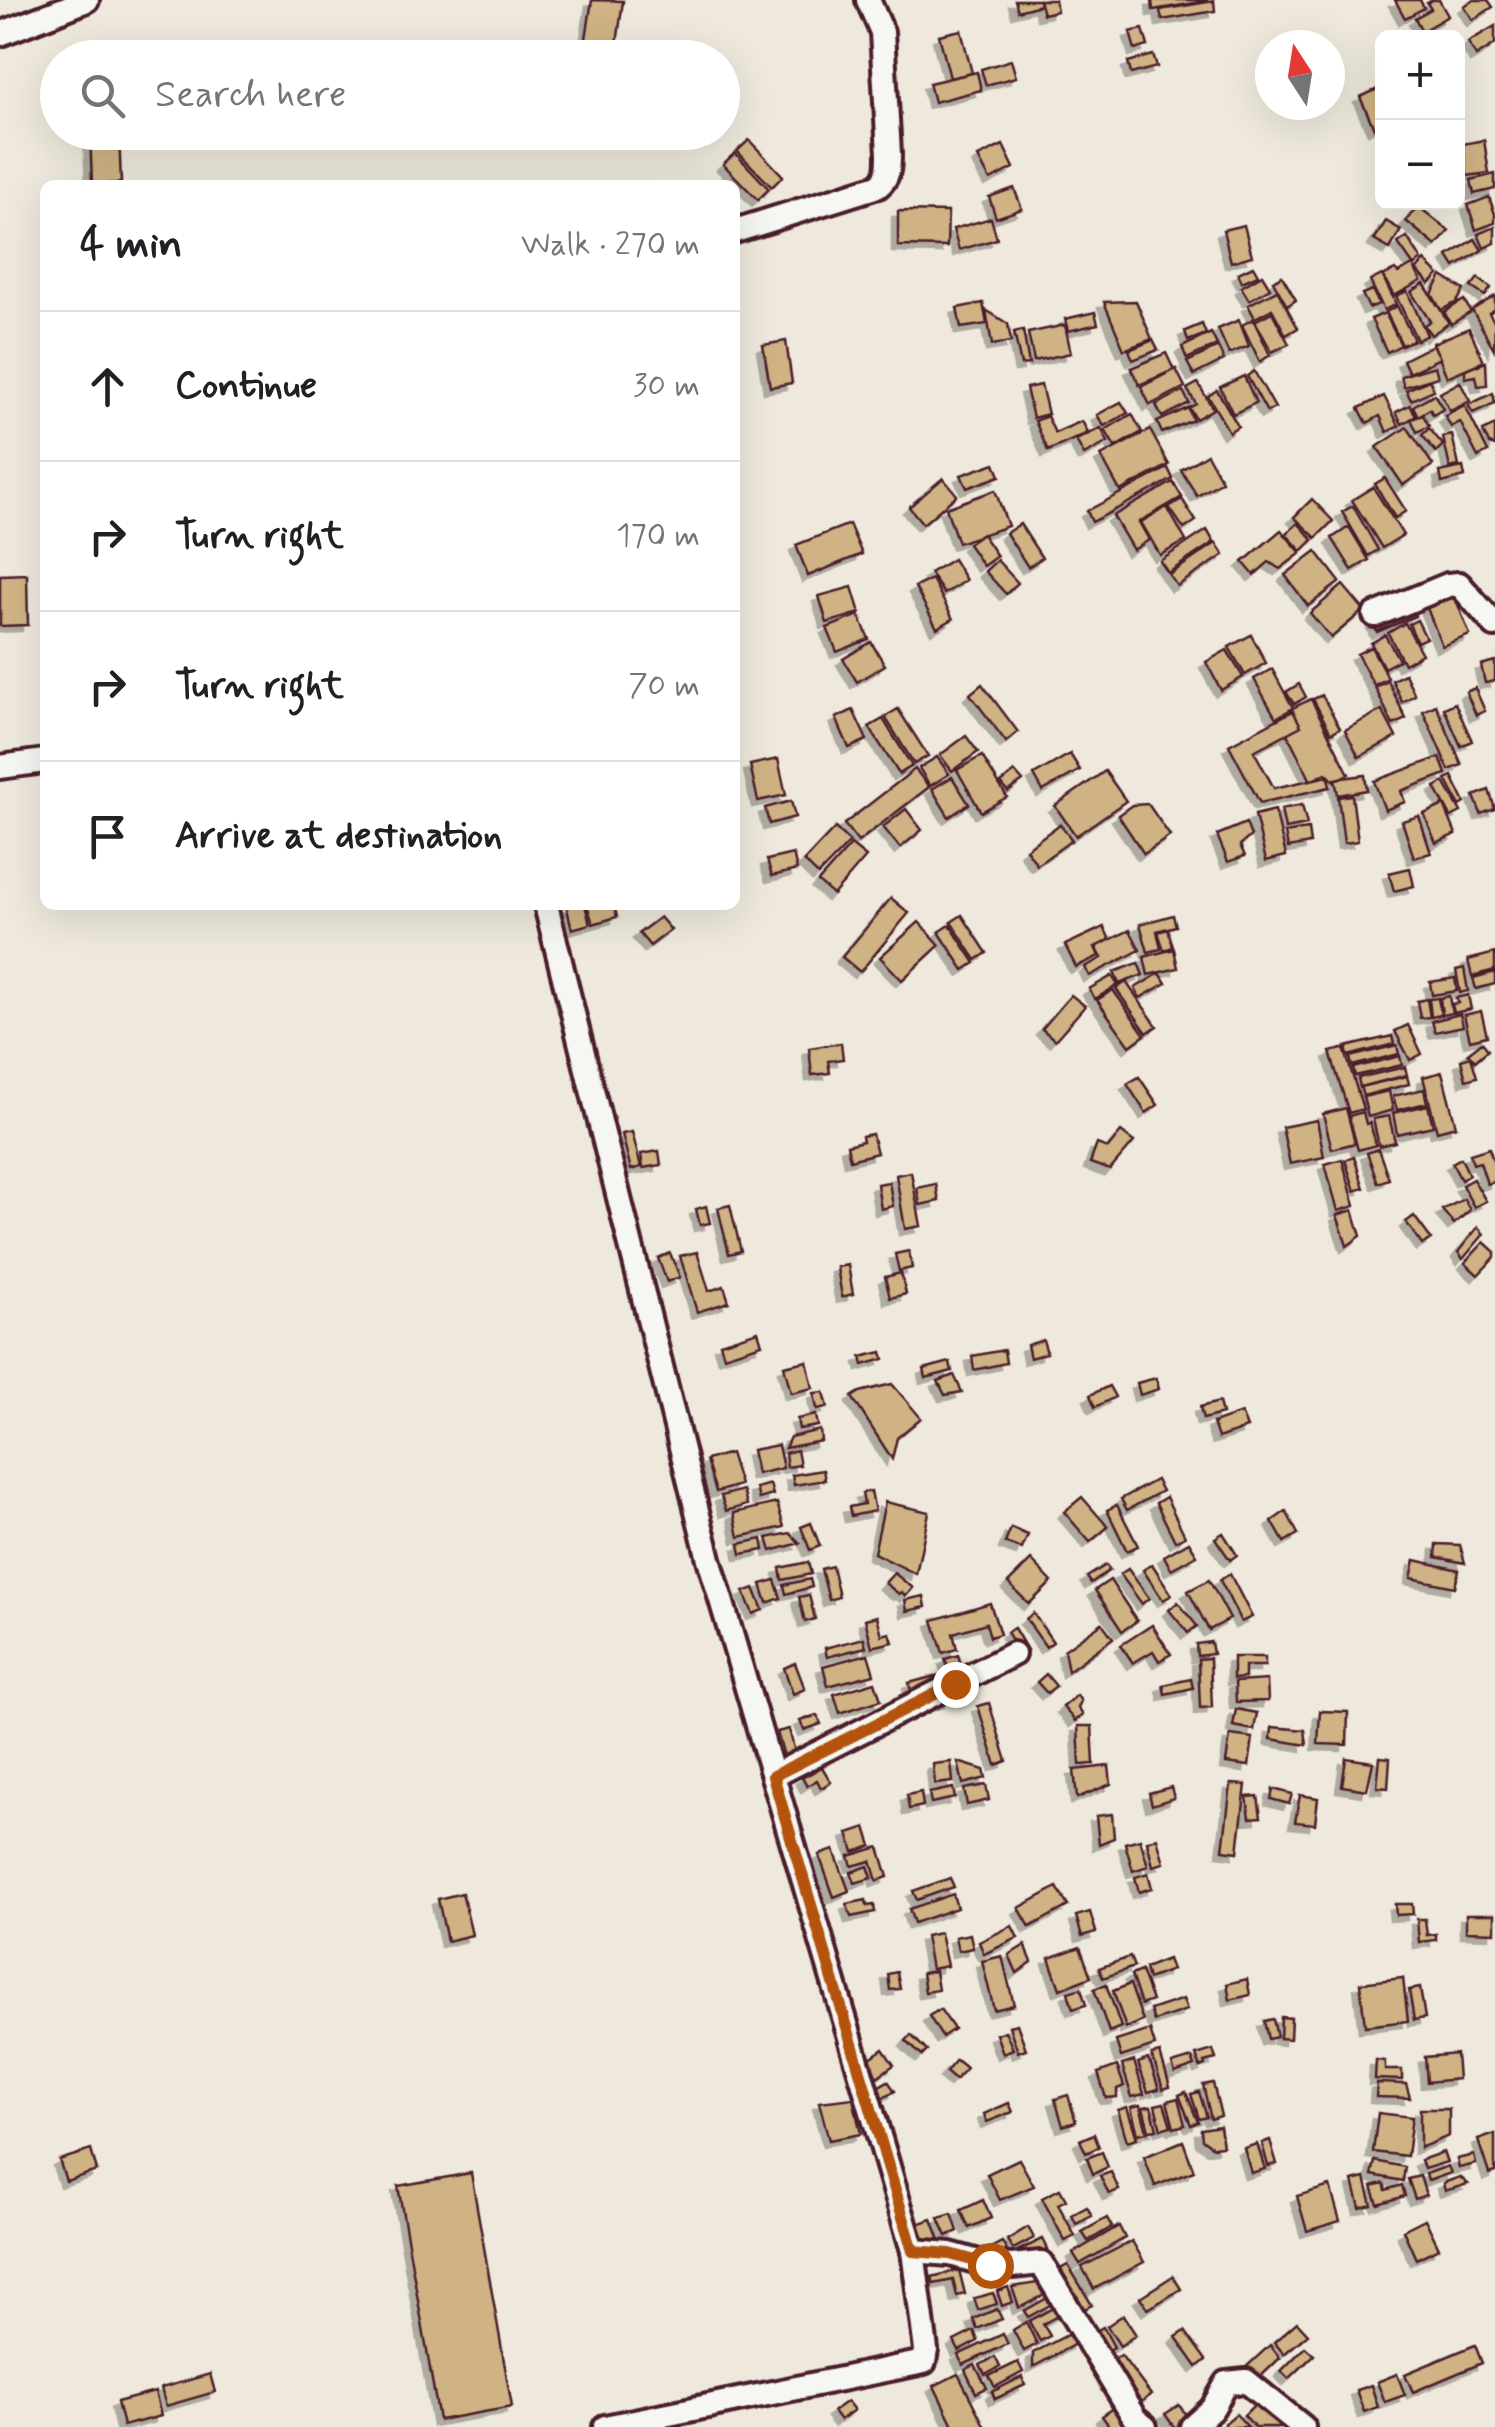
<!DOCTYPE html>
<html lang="en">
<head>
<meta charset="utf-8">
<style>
  :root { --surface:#fff; --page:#f6f6f6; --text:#202124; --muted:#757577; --line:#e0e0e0 }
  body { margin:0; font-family:Mynerve,sans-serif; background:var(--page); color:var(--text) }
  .controls { position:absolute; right:30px; top:30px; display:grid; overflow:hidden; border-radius:15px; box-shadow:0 10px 40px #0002 }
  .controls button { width:90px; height:90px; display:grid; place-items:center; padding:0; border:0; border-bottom:2px solid var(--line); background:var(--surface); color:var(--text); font:50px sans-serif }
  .compass { position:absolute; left:1255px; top:30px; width:90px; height:90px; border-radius:50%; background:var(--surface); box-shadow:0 10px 40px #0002; rotate:348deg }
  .stop { position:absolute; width:30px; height:30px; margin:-22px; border:8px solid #b45309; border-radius:50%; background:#fff }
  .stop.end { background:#b45309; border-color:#fff; box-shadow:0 2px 10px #0008 }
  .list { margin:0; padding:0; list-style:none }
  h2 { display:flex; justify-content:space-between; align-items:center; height:130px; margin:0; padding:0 40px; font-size:42px }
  h2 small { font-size:32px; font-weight:400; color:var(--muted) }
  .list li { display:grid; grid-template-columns:65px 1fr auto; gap:30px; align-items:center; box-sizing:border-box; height:150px; padding:0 40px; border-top:2px solid var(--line) }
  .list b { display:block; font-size:38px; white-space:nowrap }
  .list em { font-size:32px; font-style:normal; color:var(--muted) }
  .icon { flex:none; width:55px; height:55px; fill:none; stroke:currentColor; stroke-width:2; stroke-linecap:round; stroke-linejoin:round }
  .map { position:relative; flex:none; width:1495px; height:2427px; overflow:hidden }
  .search { position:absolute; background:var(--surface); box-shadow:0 10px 40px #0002; left:40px; top:40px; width:700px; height:110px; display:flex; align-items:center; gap:25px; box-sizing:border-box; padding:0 35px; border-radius:55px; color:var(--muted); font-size:38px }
  .panel { position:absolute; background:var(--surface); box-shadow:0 10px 40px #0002; left:40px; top:180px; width:700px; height:730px; border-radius:15px }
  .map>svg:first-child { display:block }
  .building { fill:#cfb384; stroke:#4a1f2b; stroke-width:2.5; filter:url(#shadow) }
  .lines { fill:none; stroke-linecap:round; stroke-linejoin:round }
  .street-casing { stroke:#4a1f2b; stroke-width:30 }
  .street { stroke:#f6f6f2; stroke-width:22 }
  .route { stroke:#b45309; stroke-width:12 }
</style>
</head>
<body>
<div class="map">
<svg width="1495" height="2427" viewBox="0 0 1495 2427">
  <defs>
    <filter id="shadow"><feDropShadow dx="-6" dy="6" stdDeviation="0" flood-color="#0004"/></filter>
  </defs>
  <rect width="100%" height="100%" fill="#eee9dc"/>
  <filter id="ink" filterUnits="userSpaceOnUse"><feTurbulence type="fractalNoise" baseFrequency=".01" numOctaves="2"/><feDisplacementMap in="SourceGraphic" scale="20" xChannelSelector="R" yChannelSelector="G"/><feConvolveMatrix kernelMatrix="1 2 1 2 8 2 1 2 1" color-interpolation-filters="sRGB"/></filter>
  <g filter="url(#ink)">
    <!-- building -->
    <g class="building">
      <path d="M 592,0 L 623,1 L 615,58 L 583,58 Z"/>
      <path d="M 1015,0 L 1039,0 L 1040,5 L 1018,11 Z"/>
      <path d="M 1039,0 L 1055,0 L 1057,11 L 1043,14 Z"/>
      <path d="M 1152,0 L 1207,0 L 1207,1 L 1153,10 Z"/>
      <path d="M 1395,0 L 1420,0 L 1424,8 L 1405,18 Z"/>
      <path d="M 1433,0 L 1439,0 L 1448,16 L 1422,31 L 1415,18 L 1431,9 L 1427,3 Z"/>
      <path d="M 1474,0 L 1488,0 L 1493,7 L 1473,20 L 1464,6 Z"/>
      <path d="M 1214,1 L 1215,11 L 1162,20 L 1160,10 Z"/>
      <path d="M 1495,26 L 1495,44 L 1476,56 L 1468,42 Z"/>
      <path d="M 1143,29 L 1148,46 L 1135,50 L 1130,32 Z"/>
      <path d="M 961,30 L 972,73 L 950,78 L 939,35 Z"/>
      <path d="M 1153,55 L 1157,67 L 1131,74 L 1128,62 Z"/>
      <path d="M 1011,60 L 1016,77 L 986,85 L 981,69 Z"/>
      <path d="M 977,72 L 981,90 L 934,102 L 929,83 Z"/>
      <path d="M 1382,87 L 1382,124 L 1374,128 L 1360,97 Z"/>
      <path d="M 119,132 L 121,183 L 92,184 L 90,133 Z"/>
      <path d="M 749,140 L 783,176 L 772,187 L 737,151 Z"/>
      <path d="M 1484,140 L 1489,173 L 1467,176 L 1463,144 Z"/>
      <path d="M 1003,145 L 1014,168 L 990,180 L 978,157 Z"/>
      <path d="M 735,153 L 769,189 L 758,200 L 723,164 Z"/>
      <path d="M 1495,174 L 1495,189 L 1474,194 L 1471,180 Z"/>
      <path d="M 1014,188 L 1022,209 L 996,218 L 989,197 Z"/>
      <path d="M 1489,197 L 1495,214 L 1495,223 L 1476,230 L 1468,205 Z"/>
      <path d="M 1418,206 L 1449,231 L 1436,246 L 1406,221 Z"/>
      <path d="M 898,211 L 948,212 L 947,247 L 898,246 Z"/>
      <path d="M 991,218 L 997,239 L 959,250 L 953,229 Z"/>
      <path d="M 1386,221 L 1401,230 L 1390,249 L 1374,240 Z"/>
      <path d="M 1244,225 L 1252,256 L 1231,262 L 1223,230 Z"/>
      <path d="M 1495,227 L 1495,243 L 1484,248 L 1478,234 Z"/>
      <path d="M 1407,237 L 1422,260 L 1414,266 L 1398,243 Z"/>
      <path d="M 1475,239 L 1482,250 L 1455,267 L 1448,256 Z"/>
      <path d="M 1425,261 L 1439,275 L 1430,284 L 1416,270 Z"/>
      <path d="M 1413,265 L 1421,281 L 1394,296 L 1383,276 L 1395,270 L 1398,273 Z"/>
      <path d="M 1253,266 L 1258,275 L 1242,282 L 1238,273 Z"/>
      <path d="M 1262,275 L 1270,288 L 1249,300 L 1241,287 Z"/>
      <path d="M 1382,275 L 1396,304 L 1384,310 L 1370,281 Z"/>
      <path d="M 1282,276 L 1296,300 L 1287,306 L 1273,281 Z"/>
      <path d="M 1442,276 L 1464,290 L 1457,302 L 1441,310 L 1432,294 Z"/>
      <path d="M 1478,278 L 1491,288 L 1485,296 L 1471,287 Z"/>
      <path d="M 1424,284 L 1449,323 L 1431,335 L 1424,325 L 1430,321 L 1411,292 Z"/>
      <path d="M 1277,290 L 1298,328 L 1286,335 L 1272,309 L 1255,318 L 1248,305 Z"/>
      <path d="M 1372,290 L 1379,304 L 1369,308 L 1362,294 Z"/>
      <path d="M 1407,291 L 1427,335 L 1417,340 L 1396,296 Z"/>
      <path d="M 1495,296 L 1495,309 L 1489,313 L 1495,323 L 1494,349 L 1472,310 Z"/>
      <path d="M 1464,300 L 1471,312 L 1451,324 L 1444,312 Z"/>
      <path d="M 1136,301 L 1152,339 L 1124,350 L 1104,302 Z"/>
      <path d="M 983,303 L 987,324 L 961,328 L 957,308 Z"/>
      <path d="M 1397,306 L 1414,340 L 1402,345 L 1386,312 Z"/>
      <path d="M 986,310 L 1008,324 L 1011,342 L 992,345 Z"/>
      <path d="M 1095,312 L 1098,324 L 1068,331 L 1065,319 Z"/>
      <path d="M 1272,312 L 1289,344 L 1272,352 L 1255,321 Z"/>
      <path d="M 1385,313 L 1401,345 L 1387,352 L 1371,319 Z"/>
      <path d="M 1253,319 L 1270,355 L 1260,362 L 1242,325 Z"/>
      <path d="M 1239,320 L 1249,346 L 1229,354 L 1218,329 Z"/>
      <path d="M 1202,324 L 1206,334 L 1188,341 L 1185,331 Z"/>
      <path d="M 1065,325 L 1071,353 L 1034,361 L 1028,333 Z"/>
      <path d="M 1469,328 L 1484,361 L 1447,377 L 1433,343 Z"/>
      <path d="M 1023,330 L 1029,364 L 1021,365 L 1014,332 Z"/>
      <path d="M 1211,333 L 1217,345 L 1187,359 L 1182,347 Z"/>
      <path d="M 1153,340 L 1158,350 L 1133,360 L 1129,350 Z"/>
      <path d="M 786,341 L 792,383 L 770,387 L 763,345 Z"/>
      <path d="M 1433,345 L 1440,358 L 1409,373 L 1403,360 Z"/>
      <path d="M 1218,347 L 1224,360 L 1194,375 L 1187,362 Z"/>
      <path d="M 1166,353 L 1174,370 L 1139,385 L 1131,368 Z"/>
      <path d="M 1486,362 L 1487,385 L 1478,386 L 1476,376 L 1465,378 L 1465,370 Z"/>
      <path d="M 1435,366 L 1438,377 L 1404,387 L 1401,376 Z"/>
      <path d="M 1176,369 L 1185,387 L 1150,405 L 1141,387 Z"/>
      <path d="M 1254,371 L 1275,408 L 1267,412 L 1247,376 Z"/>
      <path d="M 1244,376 L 1256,403 L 1233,414 L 1220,387 Z"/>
      <path d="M 1429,380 L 1434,390 L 1411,400 L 1406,390 Z"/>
      <path d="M 1460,382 L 1470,401 L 1450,411 L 1440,393 Z"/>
      <path d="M 1198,383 L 1213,409 L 1196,419 L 1189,408 L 1196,404 L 1187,389 Z"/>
      <path d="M 1041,385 L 1048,414 L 1033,418 L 1026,388 Z"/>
      <path d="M 1217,390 L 1238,426 L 1229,432 L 1208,396 Z"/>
      <path d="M 1183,391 L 1189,403 L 1162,417 L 1156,405 Z"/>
      <path d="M 1493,393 L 1495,403 L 1473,413 L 1468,405 Z"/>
      <path d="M 1434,394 L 1443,409 L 1433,415 L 1430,409 L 1418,416 L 1413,406 Z"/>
      <path d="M 1384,396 L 1399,426 L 1387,432 L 1380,416 L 1367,423 L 1359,408 Z"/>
      <path d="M 1121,402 L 1128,413 L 1104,426 L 1097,415 Z"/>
      <path d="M 1410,405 L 1416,416 L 1402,424 L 1396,412 Z"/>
      <path d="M 1465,406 L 1488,452 L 1478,457 L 1460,422 L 1451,427 L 1445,416 Z"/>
      <path d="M 1188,408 L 1193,420 L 1162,433 L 1157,422 Z"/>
      <path d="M 1132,414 L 1142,432 L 1115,447 L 1105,430 Z"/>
      <path d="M 1423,415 L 1429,426 L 1417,432 L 1411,419 Z"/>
      <path d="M 1047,416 L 1055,433 L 1082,421 L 1088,433 L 1048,451 L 1035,421 Z"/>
      <path d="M 1495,425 L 1495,446 L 1489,444 L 1483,431 Z"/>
      <path d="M 1407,427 L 1433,465 L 1403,485 L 1377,447 Z"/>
      <path d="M 1101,428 L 1108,442 L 1084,455 L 1076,440 Z"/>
      <path d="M 1429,428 L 1443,445 L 1436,452 L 1422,435 Z"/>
      <path d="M 1150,430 L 1169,465 L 1120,491 L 1101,456 Z"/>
      <path d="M 1452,435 L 1459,466 L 1450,468 L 1443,437 Z"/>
      <path d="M 1207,454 L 1222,481 L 1197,496 L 1181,470 Z"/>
      <path d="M 995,463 L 1000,476 L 967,488 L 961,475 Z"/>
      <path d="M 1463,467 L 1465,477 L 1442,483 L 1440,472 Z"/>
      <path d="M 1168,468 L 1173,479 L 1092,522 L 1087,511 Z"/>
      <path d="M 943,478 L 957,495 L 923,524 L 909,507 Z"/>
      <path d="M 1385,478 L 1406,511 L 1395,518 L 1375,484 Z"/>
      <path d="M 1173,482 L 1182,497 L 1139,522 L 1149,540 L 1133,550 L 1113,516 Z"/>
      <path d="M 1373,487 L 1403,535 L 1382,548 L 1352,500 Z"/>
      <path d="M 995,490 L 1008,526 L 958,543 L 946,508 Z"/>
      <path d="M 1182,499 L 1196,521 L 1184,529 L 1169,507 Z"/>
      <path d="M 1312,499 L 1333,521 L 1316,538 L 1294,517 Z"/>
      <path d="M 1353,506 L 1378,550 L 1368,556 L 1342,512 Z"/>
      <path d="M 1167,507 L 1186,541 L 1160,555 L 1141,522 Z"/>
      <path d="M 1298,523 L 1313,540 L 1302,551 L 1286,534 Z"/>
      <path d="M 849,524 L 862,554 L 808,576 L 796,545 Z"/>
      <path d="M 1020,524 L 1042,558 L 1028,567 L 1006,533 Z"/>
      <path d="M 1349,527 L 1369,560 L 1352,570 L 1332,538 Z"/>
      <path d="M 1207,530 L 1214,542 L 1168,573 L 1160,561 Z"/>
      <path d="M 1281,530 L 1301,553 L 1280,569 L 1269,562 L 1254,575 L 1243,562 Z"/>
      <path d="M 982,534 L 997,556 L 983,566 L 968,544 Z"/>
      <path d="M 1216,543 L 1224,555 L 1177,586 L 1169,575 Z"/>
      <path d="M 1316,551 L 1340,582 L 1308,606 L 1285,575 Z"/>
      <path d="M 953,559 L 966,580 L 944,594 L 930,573 Z"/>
      <path d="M 997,560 L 1018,583 L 1006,594 L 985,571 Z"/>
      <path d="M 27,574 L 28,625 L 0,626 L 0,575 Z"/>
      <path d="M 932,579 L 953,619 L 937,628 L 915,587 Z"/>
      <path d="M 1343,585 L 1364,610 L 1331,638 L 1310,613 Z"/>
      <path d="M 852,587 L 860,613 L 827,623 L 819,596 Z"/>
      <path d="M 1453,592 L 1470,635 L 1442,646 L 1425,603 Z"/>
      <path d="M 1410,604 L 1415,616 L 1377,632 L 1372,620 Z"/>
      <path d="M 859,615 L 869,639 L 837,652 L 827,628 Z"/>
      <path d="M 1417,620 L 1426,638 L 1417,642 L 1409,624 Z"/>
      <path d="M 1405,623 L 1422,654 L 1404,664 L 1388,633 Z"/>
      <path d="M 1251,635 L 1266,663 L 1245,675 L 1229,647 Z"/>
      <path d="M 1385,635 L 1399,660 L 1384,668 L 1371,643 Z"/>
      <path d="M 871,642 L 885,665 L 857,682 L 843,659 Z"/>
      <path d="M 1371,647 L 1388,678 L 1374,685 L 1357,654 Z"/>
      <path d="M 1227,650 L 1243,677 L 1221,690 L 1206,662 Z"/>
      <path d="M 1495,661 L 1495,681 L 1485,683 L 1481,665 Z"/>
      <path d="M 1272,669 L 1293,708 L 1276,718 L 1254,679 Z"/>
      <path d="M 1405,674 L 1415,695 L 1402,702 L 1392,680 Z"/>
      <path d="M 1388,681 L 1406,719 L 1393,725 L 1375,687 Z"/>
      <path d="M 982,684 L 1018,732 L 1006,742 L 970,694 Z"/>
      <path d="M 1299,684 L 1306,697 L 1294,704 L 1286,692 Z"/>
      <path d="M 1475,688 L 1485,711 L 1476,715 L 1466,692 Z"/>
      <path d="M 1322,695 L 1340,728 L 1331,733 L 1313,699 Z"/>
      <path d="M 1311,699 L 1349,774 L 1334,781 L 1326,773 L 1311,781 L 1287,733 L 1299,726 L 1291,709 Z"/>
      <path d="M 1455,703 L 1472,741 L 1461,746 L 1444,708 Z"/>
      <path d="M 1436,705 L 1462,765 L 1449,770 L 1423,711 Z"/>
      <path d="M 898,709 L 928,756 L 914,764 L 885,717 Z"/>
      <path d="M 853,710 L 867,740 L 849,748 L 836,718 Z"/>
      <path d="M 1382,710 L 1396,737 L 1359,757 L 1345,730 Z"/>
      <path d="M 1293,711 L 1301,726 L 1254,751 L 1274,788 L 1328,776 L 1330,787 L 1260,803 L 1229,745 Z"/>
      <path d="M 883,719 L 912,766 L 899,774 L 869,727 Z"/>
      <path d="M 966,736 L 978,752 L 952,771 L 940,755 Z"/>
      <path d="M 1070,754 L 1080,770 L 1043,791 L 1034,775 Z"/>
      <path d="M 982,756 L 1007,797 L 981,812 L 957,770 Z"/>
      <path d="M 937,757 L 949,774 L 930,786 L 919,768 Z"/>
      <path d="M 1440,757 L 1446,774 L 1401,791 L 1405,802 L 1385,810 L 1374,781 Z"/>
      <path d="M 778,759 L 786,795 L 758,801 L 750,765 Z"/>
      <path d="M 915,769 L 929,787 L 858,842 L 844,824 Z"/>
      <path d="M 1105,771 L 1126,801 L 1076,836 L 1055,806 Z"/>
      <path d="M 1015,772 L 1023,781 L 1008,792 L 1001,783 Z"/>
      <path d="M 1365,775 L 1367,790 L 1338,795 L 1335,779 Z"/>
      <path d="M 1452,776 L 1465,803 L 1460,806 L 1446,779 Z"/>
      <path d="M 952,777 L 969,804 L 949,817 L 932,789 Z"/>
      <path d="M 1444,782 L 1461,812 L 1451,817 L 1435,787 Z"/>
      <path d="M 1489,790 L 1495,809 L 1481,814 L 1474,796 Z"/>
      <path d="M 1352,795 L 1358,841 L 1344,843 L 1338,797 Z"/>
      <path d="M 791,801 L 795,817 L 769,824 L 765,808 Z"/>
      <path d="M 1148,804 L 1170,836 L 1144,854 L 1118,815 L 1132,805 Z"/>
      <path d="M 1302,805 L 1307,825 L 1285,829 L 1281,809 Z"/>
      <path d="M 1444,805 L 1456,834 L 1436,843 L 1424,814 Z"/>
      <path d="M 906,809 L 922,830 L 900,848 L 883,827 Z"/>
      <path d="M 1275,810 L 1286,856 L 1266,861 L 1255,815 Z"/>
      <path d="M 1419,816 L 1431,853 L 1414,858 L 1402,821 Z"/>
      <path d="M 1246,823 L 1251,836 L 1240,845 L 1245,856 L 1228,862 L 1217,835 Z"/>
      <path d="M 1060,824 L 1072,840 L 1037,865 L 1026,849 Z"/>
      <path d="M 835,828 L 850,842 L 818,875 L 804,861 Z"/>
      <path d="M 1308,829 L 1310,844 L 1288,848 L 1285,833 Z"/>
      <path d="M 851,845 L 866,857 L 833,895 L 818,882 Z"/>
      <path d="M 793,854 L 797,870 L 772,876 L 767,860 Z"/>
      <path d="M 1410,868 L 1414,886 L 1394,891 L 1389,873 Z"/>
      <path d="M 891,898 L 909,913 L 860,972 L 842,957 Z"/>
      <path d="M 566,905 L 585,905 L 590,924 L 572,929 Z"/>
      <path d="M 587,905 L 614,905 L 617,917 L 593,924 Z"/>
      <path d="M 962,915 L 987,953 L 976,960 L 951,922 Z"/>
      <path d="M 1173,915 L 1176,926 L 1157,931 L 1161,949 L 1148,952 L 1140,924 Z"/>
      <path d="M 660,917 L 671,930 L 650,946 L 639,933 Z"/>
      <path d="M 919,922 L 940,945 L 902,980 L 880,957 Z"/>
      <path d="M 950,925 L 975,963 L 964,970 L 939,932 Z"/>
      <path d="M 1104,927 L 1110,940 L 1095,947 L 1099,956 L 1076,967 L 1065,945 Z"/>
      <path d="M 1168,929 L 1173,947 L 1164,950 L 1158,932 Z"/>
      <path d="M 1130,930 L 1140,950 L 1089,976 L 1085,967 L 1102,958 L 1096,947 Z"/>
      <path d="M 1174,949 L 1178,968 L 1148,975 L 1144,957 Z"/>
      <path d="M 1495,953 L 1495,970 L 1472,976 L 1468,960 Z"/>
      <path d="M 1138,963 L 1143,975 L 1119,984 L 1114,972 Z"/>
      <path d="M 1464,968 L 1468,991 L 1460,993 L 1456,970 Z"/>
      <path d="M 1495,972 L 1495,984 L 1476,989 L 1473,978 Z"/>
      <path d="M 1160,973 L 1166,983 L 1140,998 L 1135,988 Z"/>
      <path d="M 1112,976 L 1118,985 L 1095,999 L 1089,989 Z"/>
      <path d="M 1455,978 L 1457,991 L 1432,995 L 1430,982 Z"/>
      <path d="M 1126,982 L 1157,1026 L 1147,1033 L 1116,989 Z"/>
      <path d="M 1113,990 L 1145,1035 L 1130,1046 L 1097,1000 Z"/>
      <path d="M 1071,995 L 1085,1006 L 1055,1040 L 1042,1029 Z"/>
      <path d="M 1468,995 L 1471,1009 L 1454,1013 L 1452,1004 L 1458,1003 L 1456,998 Z"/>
      <path d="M 1449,996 L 1452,1013 L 1442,1015 L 1440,998 Z"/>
      <path d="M 1438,998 L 1441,1015 L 1431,1017 L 1429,999 Z"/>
      <path d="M 1427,999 L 1430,1017 L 1420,1018 L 1417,1001 Z"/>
      <path d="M 1481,1011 L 1487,1036 L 1470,1040 L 1464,1015 Z"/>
      <path d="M 1460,1014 L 1463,1026 L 1435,1032 L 1432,1021 Z"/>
      <path d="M 1408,1025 L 1422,1054 L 1410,1060 L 1395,1031 Z"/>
      <path d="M 1392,1036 L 1394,1044 L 1348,1056 L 1346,1047 Z"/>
      <path d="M 1482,1042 L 1488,1050 L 1475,1061 L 1468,1053 Z"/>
      <path d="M 841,1043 L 843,1059 L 828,1061 L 830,1073 L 812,1075 L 809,1048 Z"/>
      <path d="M 1397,1045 L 1399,1054 L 1352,1066 L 1350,1057 Z"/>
      <path d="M 1344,1048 L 1363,1109 L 1349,1113 L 1330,1052 Z"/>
      <path d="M 1400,1056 L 1402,1065 L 1355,1076 L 1353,1068 Z"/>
      <path d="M 1471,1057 L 1477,1077 L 1466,1080 L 1461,1060 Z"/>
      <path d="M 1405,1067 L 1407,1075 L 1360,1087 L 1358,1078 Z"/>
      <path d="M 1442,1072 L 1456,1126 L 1437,1131 L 1423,1077 Z"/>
      <path d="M 1407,1076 L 1409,1084 L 1363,1096 L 1360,1087 Z"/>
      <path d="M 1139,1077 L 1158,1105 L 1146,1113 L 1127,1084 Z"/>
      <path d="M 1424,1089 L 1427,1103 L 1397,1110 L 1393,1096 Z"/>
      <path d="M 1389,1091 L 1393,1110 L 1368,1117 L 1363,1097 Z"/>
      <path d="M 1428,1105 L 1433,1126 L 1397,1134 L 1393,1113 Z"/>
      <path d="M 1346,1108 L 1355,1143 L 1332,1149 L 1323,1114 Z"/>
      <path d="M 1363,1112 L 1366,1124 L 1370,1123 L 1376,1145 L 1358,1150 L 1349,1116 Z"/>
      <path d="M 1389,1116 L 1395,1142 L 1379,1146 L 1373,1119 Z"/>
      <path d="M 1317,1120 L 1324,1157 L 1290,1164 L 1282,1127 Z"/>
      <path d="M 632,1132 L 641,1167 L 631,1170 L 622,1134 Z"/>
      <path d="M 1121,1132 L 1134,1142 L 1110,1170 L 1090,1163 L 1097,1144 L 1108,1148 Z"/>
      <path d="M 872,1134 L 877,1153 L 850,1160 L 847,1145 L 863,1141 L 862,1136 Z"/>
      <path d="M 1489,1148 L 1495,1166 L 1495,1182 L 1487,1184 L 1480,1162 L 1473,1164 L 1470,1154 Z"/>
      <path d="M 1378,1149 L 1389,1179 L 1378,1183 L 1367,1153 Z"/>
      <path d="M 659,1151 L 661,1165 L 643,1168 L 641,1154 Z"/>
      <path d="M 1354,1157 L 1364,1188 L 1355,1191 L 1345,1160 Z"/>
      <path d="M 1461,1158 L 1469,1175 L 1461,1180 L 1452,1163 Z"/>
      <path d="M 1342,1159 L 1355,1206 L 1338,1211 L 1325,1164 Z"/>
      <path d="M 911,1172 L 921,1226 L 905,1229 L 896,1175 Z"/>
      <path d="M 1473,1179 L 1486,1201 L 1474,1207 L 1462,1185 Z"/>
      <path d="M 889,1182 L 893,1206 L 881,1209 L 877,1184 Z"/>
      <path d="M 936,1184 L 939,1201 L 920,1205 L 917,1188 Z"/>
      <path d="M 1464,1199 L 1470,1210 L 1454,1224 L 1442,1210 Z"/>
      <path d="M 730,1205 L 741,1251 L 729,1254 L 718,1208 Z"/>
      <path d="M 706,1206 L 710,1223 L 700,1225 L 696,1209 Z"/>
      <path d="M 1353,1210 L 1361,1236 L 1347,1246 L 1337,1215 Z"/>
      <path d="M 1414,1216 L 1431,1239 L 1422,1245 L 1406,1222 Z"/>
      <path d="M 1478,1227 L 1484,1234 L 1463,1259 L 1458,1252 Z"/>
      <path d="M 1484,1242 L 1495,1252 L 1495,1257 L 1478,1275 L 1465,1263 Z"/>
      <path d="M 909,1251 L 912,1268 L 899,1271 L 895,1254 Z"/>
      <path d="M 697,1252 L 709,1291 L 724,1286 L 729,1302 L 697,1312 L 680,1256 Z"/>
      <path d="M 670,1253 L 680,1277 L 667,1282 L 658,1258 Z"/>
      <path d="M 848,1265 L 853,1294 L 842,1297 L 837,1267 Z"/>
      <path d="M 901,1273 L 906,1294 L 890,1298 L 885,1277 Z"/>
      <path d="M 758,1331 L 762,1344 L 724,1356 L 720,1343 Z"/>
      <path d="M 1043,1340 L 1047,1353 L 1030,1358 L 1027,1345 Z"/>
      <path d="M 1004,1350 L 1006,1363 L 974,1370 L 972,1356 Z"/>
      <path d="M 882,1352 L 884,1359 L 863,1365 L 861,1357 Z"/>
      <path d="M 807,1361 L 813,1388 L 791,1393 L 784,1366 Z"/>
      <path d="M 950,1362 L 952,1371 L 926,1378 L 924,1369 Z"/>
      <path d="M 954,1375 L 962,1392 L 945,1395 L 938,1381 Z"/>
      <path d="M 1156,1378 L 1159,1389 L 1140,1395 L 1137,1383 Z"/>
      <path d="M 892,1384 L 921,1418 L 897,1438 L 892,1459 L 852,1397 L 860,1392 Z"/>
      <path d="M 1109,1386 L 1115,1397 L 1095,1407 L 1090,1395 Z"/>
      <path d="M 824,1392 L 828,1407 L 817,1409 L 814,1393 Z"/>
      <path d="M 1219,1402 L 1222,1414 L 1203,1419 L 1200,1407 Z"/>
      <path d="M 1241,1413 L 1247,1428 L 1218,1438 L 1213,1423 Z"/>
      <path d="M 816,1415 L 818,1426 L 799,1429 L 797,1419 Z"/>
      <path d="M 820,1430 L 821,1441 L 785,1448 L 790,1437 Z"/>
      <path d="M 778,1445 L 783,1468 L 757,1474 L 752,1450 Z"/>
      <path d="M 797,1450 L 800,1465 L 787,1467 L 785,1453 Z"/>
      <path d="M 730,1453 L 740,1485 L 716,1492 L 706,1460 Z"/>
      <path d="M 823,1470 L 825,1480 L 794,1485 L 792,1475 Z"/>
      <path d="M 1156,1480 L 1162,1491 L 1127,1510 L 1121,1499 Z"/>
      <path d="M 770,1484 L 773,1495 L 759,1499 L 756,1488 Z"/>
      <path d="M 743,1490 L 747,1505 L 726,1511 L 721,1496 Z"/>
      <path d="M 871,1491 L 875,1511 L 851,1516 L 849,1507 L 864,1504 L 862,1493 Z"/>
      <path d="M 1082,1497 L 1108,1527 L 1090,1542 L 1064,1512 Z"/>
      <path d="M 1166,1497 L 1185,1536 L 1175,1541 L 1156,1503 Z"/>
      <path d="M 885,1502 L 929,1512 L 916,1574 L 874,1553 Z"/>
      <path d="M 777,1503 L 784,1527 L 739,1537 L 734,1513 Z"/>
      <path d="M 1117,1505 L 1138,1546 L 1127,1551 L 1107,1510 Z"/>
      <path d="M 1286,1511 L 1298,1534 L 1284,1542 L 1272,1521 Z"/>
      <path d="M 811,1523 L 820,1546 L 810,1550 L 801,1527 Z"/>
      <path d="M 1011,1528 L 1028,1535 L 1022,1549 L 1005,1543 Z"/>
      <path d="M 790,1533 L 800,1543 L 771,1551 L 767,1538 Z"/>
      <path d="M 1223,1533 L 1237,1555 L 1230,1560 L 1215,1538 Z"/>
      <path d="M 762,1539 L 764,1550 L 741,1554 L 739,1544 Z"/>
      <path d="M 1189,1542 L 1197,1555 L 1171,1569 L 1164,1556 Z"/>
      <path d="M 1437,1544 L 1460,1545 L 1465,1563 L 1436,1557 Z"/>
      <path d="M 1031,1560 L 1052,1582 L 1029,1604 L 1008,1583 Z"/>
      <path d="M 1415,1560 L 1459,1570 L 1455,1587 L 1411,1578 Z"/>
      <path d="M 808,1562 L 811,1574 L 782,1580 L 780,1568 Z"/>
      <path d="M 1152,1564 L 1172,1595 L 1163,1600 L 1143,1570 Z"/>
      <path d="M 1106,1565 L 1110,1570 L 1091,1583 L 1087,1577 Z"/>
      <path d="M 832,1566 L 839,1597 L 829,1600 L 821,1569 Z"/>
      <path d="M 1128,1569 L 1149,1598 L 1142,1604 L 1120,1574 Z"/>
      <path d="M 894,1573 L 913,1588 L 906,1596 L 901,1592 L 899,1594 L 885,1583 Z"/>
      <path d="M 1230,1574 L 1252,1617 L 1241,1622 L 1220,1580 Z"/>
      <path d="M 810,1579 L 812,1587 L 786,1594 L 784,1585 Z"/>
      <path d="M 775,1580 L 781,1598 L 767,1603 L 761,1584 Z"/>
      <path d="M 1110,1580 L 1137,1621 L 1122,1631 L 1095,1590 Z"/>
      <path d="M 1209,1580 L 1230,1619 L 1209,1630 L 1188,1591 Z"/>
      <path d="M 754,1588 L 763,1610 L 753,1614 L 744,1592 Z"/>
      <path d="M 809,1595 L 815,1619 L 805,1622 L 799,1597 Z"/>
      <path d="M 924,1596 L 926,1607 L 907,1611 L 905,1600 Z"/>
      <path d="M 1178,1602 L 1197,1626 L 1188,1633 L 1169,1610 Z"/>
      <path d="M 990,1603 L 1000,1634 L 990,1637 L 986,1623 L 953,1633 L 957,1649 L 943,1653 L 933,1620 Z"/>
      <path d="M 1033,1613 L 1053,1642 L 1046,1647 L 1026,1619 Z"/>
      <path d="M 877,1616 L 882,1635 L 890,1633 L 893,1642 L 872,1647 L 865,1619 Z"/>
      <path d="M 1102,1623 L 1113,1638 L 1068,1671 L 1064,1650 Z"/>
      <path d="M 1152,1625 L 1171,1654 L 1159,1661 L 1153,1651 L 1133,1663 L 1121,1645 Z"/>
      <path d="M 1014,1628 L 1027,1650 L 1020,1654 L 1007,1632 Z"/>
      <path d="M 864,1638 L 866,1647 L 827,1657 L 825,1648 Z"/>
      <path d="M 1211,1642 L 1213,1654 L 1197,1656 L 1196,1644 Z"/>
      <path d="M 868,1654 L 874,1674 L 828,1686 L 823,1666 Z"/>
      <path d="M 958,1655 L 965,1675 L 979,1670 L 984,1683 L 957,1693 L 945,1659 Z"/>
      <path d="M 1233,1657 L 1265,1657 L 1265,1666 L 1245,1666 L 1245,1678 L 1233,1679 Z"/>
      <path d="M 1210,1658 L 1212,1707 L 1200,1708 L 1198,1659 Z"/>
      <path d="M 795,1663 L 805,1689 L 793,1694 L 784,1668 Z"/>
      <path d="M 943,1674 L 950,1701 L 916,1710 L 909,1683 Z"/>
      <path d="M 1046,1674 L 1056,1686 L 1047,1693 L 1037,1682 Z"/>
      <path d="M 1191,1679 L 1193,1688 L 1165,1694 L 1163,1685 Z"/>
      <path d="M 1267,1680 L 1268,1701 L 1236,1702 L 1235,1682 Z"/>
      <path d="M 875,1682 L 881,1700 L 840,1713 L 834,1694 Z"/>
      <path d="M 1077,1695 L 1081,1701 L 1078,1708 L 1083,1715 L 1075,1721 L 1063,1707 Z"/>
      <path d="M 989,1703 L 1007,1761 L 996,1765 L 978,1706 Z"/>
      <path d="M 1236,1709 L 1257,1713 L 1254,1730 L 1233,1726 Z"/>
      <path d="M 1320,1711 L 1348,1712 L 1347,1745 L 1318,1744 Z"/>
      <path d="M 817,1715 L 821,1724 L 804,1730 L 800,1721 Z"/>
      <path d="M 1078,1726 L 1092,1726 L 1094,1764 L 1080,1765 Z"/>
      <path d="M 1272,1727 L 1305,1730 L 1307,1745 L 1271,1739 Z"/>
      <path d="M 789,1729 L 796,1756 L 785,1759 L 777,1732 Z"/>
      <path d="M 1230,1735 L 1253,1738 L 1249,1766 L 1226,1763 Z"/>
      <path d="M 1380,1757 L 1390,1758 L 1388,1788 L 1377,1787 Z"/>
      <path d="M 1346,1758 L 1373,1762 L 1367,1790 L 1342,1786 Z"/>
      <path d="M 951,1762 L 953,1782 L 935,1784 L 933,1764 Z"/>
      <path d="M 958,1762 L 984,1770 L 986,1778 L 963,1784 Z"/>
      <path d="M 1109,1766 L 1111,1784 L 1077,1798 L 1074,1770 Z"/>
      <path d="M 822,1767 L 831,1782 L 821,1788 L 817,1780 L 807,1786 L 802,1778 Z"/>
      <path d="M 1231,1784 L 1246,1785 L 1238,1852 L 1223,1850 Z"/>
      <path d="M 986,1785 L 989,1800 L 967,1805 L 964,1789 Z"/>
      <path d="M 1171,1787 L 1174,1798 L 1152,1805 L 1149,1793 Z"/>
      <path d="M 953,1788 L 955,1798 L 931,1803 L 929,1793 Z"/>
      <path d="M 1273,1789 L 1292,1794 L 1289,1804 L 1271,1799 Z"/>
      <path d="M 921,1792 L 923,1806 L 909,1809 L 907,1795 Z"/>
      <path d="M 1300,1795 L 1318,1798 L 1315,1824 L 1295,1822 Z"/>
      <path d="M 1258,1796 L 1261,1817 L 1250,1818 L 1247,1797 Z"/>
      <path d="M 1112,1814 L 1114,1838 L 1099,1844 L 1096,1816 Z"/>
      <path d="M 866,1827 L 872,1846 L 854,1852 L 848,1833 Z"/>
      <path d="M 1157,1838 L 1164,1863 L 1153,1866 L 1147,1841 Z"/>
      <path d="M 1140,1839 L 1148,1866 L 1133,1871 L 1125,1843 Z"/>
      <path d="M 879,1847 L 888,1877 L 877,1881 L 871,1861 L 852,1866 L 849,1856 Z"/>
      <path d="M 834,1850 L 849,1891 L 834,1897 L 819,1855 Z"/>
      <path d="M 868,1866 L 872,1878 L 855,1883 L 851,1872 Z"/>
      <path d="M 1148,1873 L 1152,1888 L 1139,1892 L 1135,1877 Z"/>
      <path d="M 950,1878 L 954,1887 L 917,1900 L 913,1891 Z"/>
      <path d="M 1057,1887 L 1068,1906 L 1030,1927 L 1019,1908 Z"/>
      <path d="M 462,1893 L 472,1935 L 447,1941 L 438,1899 Z"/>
      <path d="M 953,1894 L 957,1908 L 914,1923 L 909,1909 Z"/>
      <path d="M 866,1900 L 867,1906 L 874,1905 L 875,1912 L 851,1917 L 847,1904 Z"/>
      <path d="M 1395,1904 L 1412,1904 L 1413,1914 L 1396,1915 Z"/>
      <path d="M 1090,1912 L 1096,1932 L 1082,1936 L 1076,1916 Z"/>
      <path d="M 1466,1914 L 1495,1914 L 1495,1932 L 1466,1931 Z"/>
      <path d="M 1417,1919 L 1425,1919 L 1427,1935 L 1436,1934 L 1436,1940 L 1419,1942 Z"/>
      <path d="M 1012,1926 L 1018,1938 L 984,1954 L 979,1942 Z"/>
      <path d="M 940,1933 L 947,1966 L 931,1969 L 925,1936 Z"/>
      <path d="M 970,1934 L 973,1948 L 958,1951 L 955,1937 Z"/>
      <path d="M 1025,1945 L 1032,1962 L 1017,1973 L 1009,1955 Z"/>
      <path d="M 1080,1947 L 1091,1977 L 1060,1989 L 1049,1958 Z"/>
      <path d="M 1002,1956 L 1014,2005 L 994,2010 L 982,1961 Z"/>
      <path d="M 1130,1957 L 1134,1967 L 1103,1978 L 1099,1968 Z"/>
      <path d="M 1168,1959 L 1172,1970 L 1148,1979 L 1145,1968 Z"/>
      <path d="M 935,1971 L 938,1990 L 925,1992 L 922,1973 Z"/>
      <path d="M 1141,1971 L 1152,2001 L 1141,2005 L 1131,1975 Z"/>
      <path d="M 897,1972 L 900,1989 L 890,1990 L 888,1974 Z"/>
      <path d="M 1403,1978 L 1408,2021 L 1365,2026 L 1360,1983 Z"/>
      <path d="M 1247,1979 L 1250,1995 L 1230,2000 L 1227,1984 Z"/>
      <path d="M 1106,1984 L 1121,2027 L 1109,2032 L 1094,1989 Z"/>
      <path d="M 1130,1984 L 1143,2021 L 1126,2028 L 1113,1991 Z"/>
      <path d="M 1081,1988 L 1086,2005 L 1073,2009 L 1068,1992 Z"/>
      <path d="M 1420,1988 L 1425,2018 L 1414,2020 L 1409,1990 Z"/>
      <path d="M 1183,1999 L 1187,2010 L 1154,2021 L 1150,2010 Z"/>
      <path d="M 940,2009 L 954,2029 L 942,2037 L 929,2016 Z"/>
      <path d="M 1281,2017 L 1291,2018 L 1290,2039 L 1280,2038 Z"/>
      <path d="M 1273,2019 L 1277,2037 L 1268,2039 L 1264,2021 Z"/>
      <path d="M 1017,2024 L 1026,2049 L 1018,2052 L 1009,2026 Z"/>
      <path d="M 1150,2030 L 1155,2046 L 1121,2057 L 1116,2041 Z"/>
      <path d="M 1005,2031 L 1013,2049 L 1003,2053 L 996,2034 Z"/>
      <path d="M 911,2035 L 927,2051 L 922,2056 L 906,2041 Z"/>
      <path d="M 883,2049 L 894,2065 L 877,2077 L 866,2061 Z"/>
      <path d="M 1213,2050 L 1216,2059 L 1204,2062 L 1205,2065 L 1200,2067 L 1196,2055 Z"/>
      <path d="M 1160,2053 L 1170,2087 L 1163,2089 L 1152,2055 Z"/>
      <path d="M 1456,2054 L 1458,2079 L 1427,2082 L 1425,2057 Z"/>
      <path d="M 1192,2058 L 1195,2066 L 1175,2073 L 1172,2064 Z"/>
      <path d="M 1149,2059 L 1159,2089 L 1148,2092 L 1138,2063 Z"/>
      <path d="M 956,2060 L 966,2068 L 955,2080 L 946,2072 Z"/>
      <path d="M 1376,2060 L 1385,2061 L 1385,2070 L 1402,2070 L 1402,2080 L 1375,2079 Z"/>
      <path d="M 1134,2061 L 1144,2094 L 1132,2097 L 1122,2065 Z"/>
      <path d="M 1117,2066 L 1124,2086 L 1117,2089 L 1117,2097 L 1106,2098 L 1098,2073 Z"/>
      <path d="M 888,2081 L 895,2091 L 883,2098 L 876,2088 Z"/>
      <path d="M 1213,2083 L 1221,2116 L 1211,2119 L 1203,2085 Z"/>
      <path d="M 1377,2083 L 1406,2084 L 1410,2098 L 1376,2097 Z"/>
      <path d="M 1186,2092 L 1198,2122 L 1191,2125 L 1179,2095 Z"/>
      <path d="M 1199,2092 L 1207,2117 L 1199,2119 L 1191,2094 Z"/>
      <path d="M 1068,2095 L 1076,2122 L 1063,2126 L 1055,2099 Z"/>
      <path d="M 853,2098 L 861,2134 L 829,2140 L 819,2102 Z"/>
      <path d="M 1178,2098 L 1185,2125 L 1174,2128 L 1167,2101 Z"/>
      <path d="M 1009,2103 L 1013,2112 L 987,2122 L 984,2114 Z"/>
      <path d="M 1164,2103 L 1171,2126 L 1161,2129 L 1155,2105 Z"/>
      <path d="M 1140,2105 L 1147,2132 L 1138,2134 L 1131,2107 Z"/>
      <path d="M 1151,2106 L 1157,2129 L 1149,2130 L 1143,2107 Z"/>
      <path d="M 1127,2107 L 1137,2138 L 1127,2141 L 1118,2110 Z"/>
      <path d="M 1420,2109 L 1449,2109 L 1449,2136 L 1420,2148 Z"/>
      <path d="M 1378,2113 L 1412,2117 L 1407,2156 L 1373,2152 Z"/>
      <path d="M 1220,2126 L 1223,2146 L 1213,2147 L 1202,2139 L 1201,2129 Z"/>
      <path d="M 1094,2134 L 1099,2147 L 1086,2153 L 1080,2140 Z"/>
      <path d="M 1495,2134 L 1495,2172 L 1489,2174 L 1478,2140 Z"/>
      <path d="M 1270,2140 L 1277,2164 L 1268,2166 L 1262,2143 Z"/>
      <path d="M 1183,2141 L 1194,2171 L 1155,2186 L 1144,2157 Z"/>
      <path d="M 1257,2144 L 1265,2169 L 1251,2173 L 1244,2148 Z"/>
      <path d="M 91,2150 L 97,2171 L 66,2181 L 59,2160 Z"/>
      <path d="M 1102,2152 L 1108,2167 L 1093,2174 L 1087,2158 Z"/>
      <path d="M 1443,2152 L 1447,2162 L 1424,2169 L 1421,2160 Z"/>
      <path d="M 1474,2155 L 1476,2164 L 1459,2168 L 1457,2159 Z"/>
      <path d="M 1019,2159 L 1034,2186 L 1000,2200 L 987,2174 Z"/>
      <path d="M 1375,2161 L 1405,2167 L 1403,2181 L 1372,2175 Z"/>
      <path d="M 1448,2166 L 1451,2173 L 1428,2181 L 1426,2174 Z"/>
      <path d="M 1111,2172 L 1119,2190 L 1109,2194 L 1100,2176 Z"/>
      <path d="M 471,2173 L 512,2407 L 439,2420 L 398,2186 Z"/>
      <path d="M 1420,2176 L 1426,2195 L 1415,2199 L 1408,2179 Z"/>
      <path d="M 1460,2177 L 1468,2184 L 1445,2191 L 1443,2183 Z"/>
      <path d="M 1365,2178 L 1372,2205 L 1360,2208 L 1353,2181 Z"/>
      <path d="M 1384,2183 L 1386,2190 L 1402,2185 L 1405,2196 L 1378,2204 L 1372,2186 Z"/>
      <path d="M 1330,2186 L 1340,2221 L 1307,2231 L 1297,2196 Z"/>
      <path d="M 1060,2189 L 1066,2200 L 1058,2204 L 1075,2236 L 1065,2241 L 1042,2198 Z"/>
      <path d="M 983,2200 L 991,2218 L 969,2228 L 961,2210 Z"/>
      <path d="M 1087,2207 L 1092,2216 L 1076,2224 L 1072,2215 Z"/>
      <path d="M 952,2214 L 958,2231 L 947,2236 L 939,2218 Z"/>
      <path d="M 1107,2218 L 1112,2227 L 1088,2241 L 1082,2232 Z"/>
      <path d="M 932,2219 L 940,2240 L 931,2243 L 924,2250 L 915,2225 Z"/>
      <path d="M 1425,2219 L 1439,2248 L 1416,2259 L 1403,2230 Z"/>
      <path d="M 1119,2226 L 1125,2238 L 1080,2264 L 1073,2253 Z"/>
      <path d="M 1028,2227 L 1034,2238 L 1013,2249 L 1007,2240 Z"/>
      <path d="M 1043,2239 L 1048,2249 L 1020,2263 L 1015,2252 Z"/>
      <path d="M 1132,2241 L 1144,2262 L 1094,2289 L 1082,2267 Z"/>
      <path d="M 1002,2242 L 1014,2264 L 990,2260 L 985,2251 Z"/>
      <path d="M 1068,2265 L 1092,2305 L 1079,2312 L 1055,2272 Z"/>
      <path d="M 959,2270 L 965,2294 L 957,2296 L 953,2280 L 934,2284 L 932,2277 Z"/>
      <path d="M 1173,2276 L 1181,2289 L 1148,2309 L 1140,2297 Z"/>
      <path d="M 1037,2283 L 1044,2295 L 1019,2308 L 1012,2287 Z"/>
      <path d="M 1008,2287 L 1013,2302 L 1002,2306 L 997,2291 Z"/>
      <path d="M 993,2293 L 997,2304 L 978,2310 L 974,2298 Z"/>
      <path d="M 1049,2297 L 1052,2304 L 1028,2317 L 1024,2311 Z"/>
      <path d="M 1057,2306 L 1061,2314 L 1043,2324 L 1050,2336 L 1040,2341 L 1029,2321 Z"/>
      <path d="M 997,2309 L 1002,2319 L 977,2329 L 973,2319 Z"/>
      <path d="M 1123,2315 L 1136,2335 L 1120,2346 L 1107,2326 Z"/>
      <path d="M 1026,2322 L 1037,2344 L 1024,2351 L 1013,2330 Z"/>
      <path d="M 1297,2322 L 1308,2334 L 1284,2354 L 1274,2342 Z"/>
      <path d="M 1103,2327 L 1114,2347 L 1102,2354 L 1091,2334 Z"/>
      <path d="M 974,2331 L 978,2341 L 959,2351 L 954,2341 Z"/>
      <path d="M 1185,2331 L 1206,2360 L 1197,2367 L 1176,2337 Z"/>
      <path d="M 1071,2333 L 1077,2343 L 1033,2367 L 1033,2353 Z"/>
      <path d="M 1003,2334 L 1008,2344 L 963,2365 L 958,2355 Z"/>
      <path d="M 1270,2345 L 1280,2358 L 1257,2380 L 1246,2367 Z"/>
      <path d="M 1475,2345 L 1482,2363 L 1413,2392 L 1405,2374 Z"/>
      <path d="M 1305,2347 L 1314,2355 L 1289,2379 L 1281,2371 Z"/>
      <path d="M 1121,2355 L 1151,2395 L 1141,2402 L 1110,2361 Z"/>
      <path d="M 995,2357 L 1000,2367 L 985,2375 L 980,2365 Z"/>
      <path d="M 1018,2362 L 1023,2372 L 995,2387 L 989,2376 Z"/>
      <path d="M 975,2365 L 987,2388 L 976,2393 L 965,2370 Z"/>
      <path d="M 210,2374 L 215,2392 L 166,2406 L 161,2388 Z"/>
      <path d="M 958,2374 L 985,2427 L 954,2427 L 934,2386 Z"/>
      <path d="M 1397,2374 L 1405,2395 L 1385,2402 L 1377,2382 Z"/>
      <path d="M 1022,2377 L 1025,2385 L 995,2399 L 992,2392 Z"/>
      <path d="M 1371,2385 L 1378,2407 L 1364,2412 L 1356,2390 Z"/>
      <path d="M 155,2392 L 161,2416 L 123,2426 L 117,2402 Z"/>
      <path d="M 1259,2400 L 1285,2427 L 1255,2427 L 1244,2415 Z"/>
      <path d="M 847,2401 L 854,2410 L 840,2420 L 833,2411 Z"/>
      <path d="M 1121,2403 L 1138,2427 L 1110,2427 L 1102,2416 Z"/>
      <path d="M 1179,2405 L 1191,2422 L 1183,2427 L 1174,2427 L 1165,2414 Z"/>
      <path d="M 1236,2414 L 1248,2427 L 1226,2427 L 1224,2424 Z"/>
    </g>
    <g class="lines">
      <defs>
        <g id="street">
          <path d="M 0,34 L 87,0"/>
          <path d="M 735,231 L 878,186 C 889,178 889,167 889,154 L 882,32 L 868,0"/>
          <path d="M 1375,615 L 1448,585 L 1459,584 L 1495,625"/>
          <path d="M 0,767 L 45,761"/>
          <path d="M 546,905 L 709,1559 L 913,2251 L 926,2350 L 924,2362 L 605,2427"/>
          <path d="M 773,1776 L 1013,1654"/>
          <path d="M 913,2251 L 950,2254 L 990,2265 L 1012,2266 L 1041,2263 L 1135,2419 L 1145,2427"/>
          <path d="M 1192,2427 L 1212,2409 L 1227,2383 L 1246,2381 L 1303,2427"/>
        </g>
      </defs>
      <!-- street casing -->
      <use href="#street" class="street-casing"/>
      <!-- street -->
      <use href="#street" class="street"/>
    </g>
  </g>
  <g class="lines" filter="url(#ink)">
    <!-- route -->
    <path class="route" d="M 955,1684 L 773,1776 L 913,2251 L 950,2254 L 990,2265"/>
  </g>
</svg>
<div class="controls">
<button>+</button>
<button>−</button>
</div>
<svg class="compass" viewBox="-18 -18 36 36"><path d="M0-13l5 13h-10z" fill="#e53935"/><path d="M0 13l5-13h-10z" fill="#757577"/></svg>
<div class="stop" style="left:990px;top:2265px"></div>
<div class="stop end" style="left:955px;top:1684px"></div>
<div class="search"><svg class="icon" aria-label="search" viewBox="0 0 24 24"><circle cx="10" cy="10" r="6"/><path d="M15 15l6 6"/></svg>Search here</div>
<section class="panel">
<h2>4 min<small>Walk · 270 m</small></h2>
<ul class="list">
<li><svg class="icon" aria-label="ahead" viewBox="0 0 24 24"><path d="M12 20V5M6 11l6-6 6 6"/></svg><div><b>Continue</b></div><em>30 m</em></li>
<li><svg class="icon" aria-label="right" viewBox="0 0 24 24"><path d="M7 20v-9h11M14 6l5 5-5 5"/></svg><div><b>Turn right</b></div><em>170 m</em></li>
<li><svg class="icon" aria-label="right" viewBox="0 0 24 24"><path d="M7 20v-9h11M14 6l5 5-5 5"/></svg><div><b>Turn right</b></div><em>70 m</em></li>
<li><svg class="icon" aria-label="arrive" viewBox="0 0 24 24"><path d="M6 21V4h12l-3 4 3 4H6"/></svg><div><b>Arrive at destination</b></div></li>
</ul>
</section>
</div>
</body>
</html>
